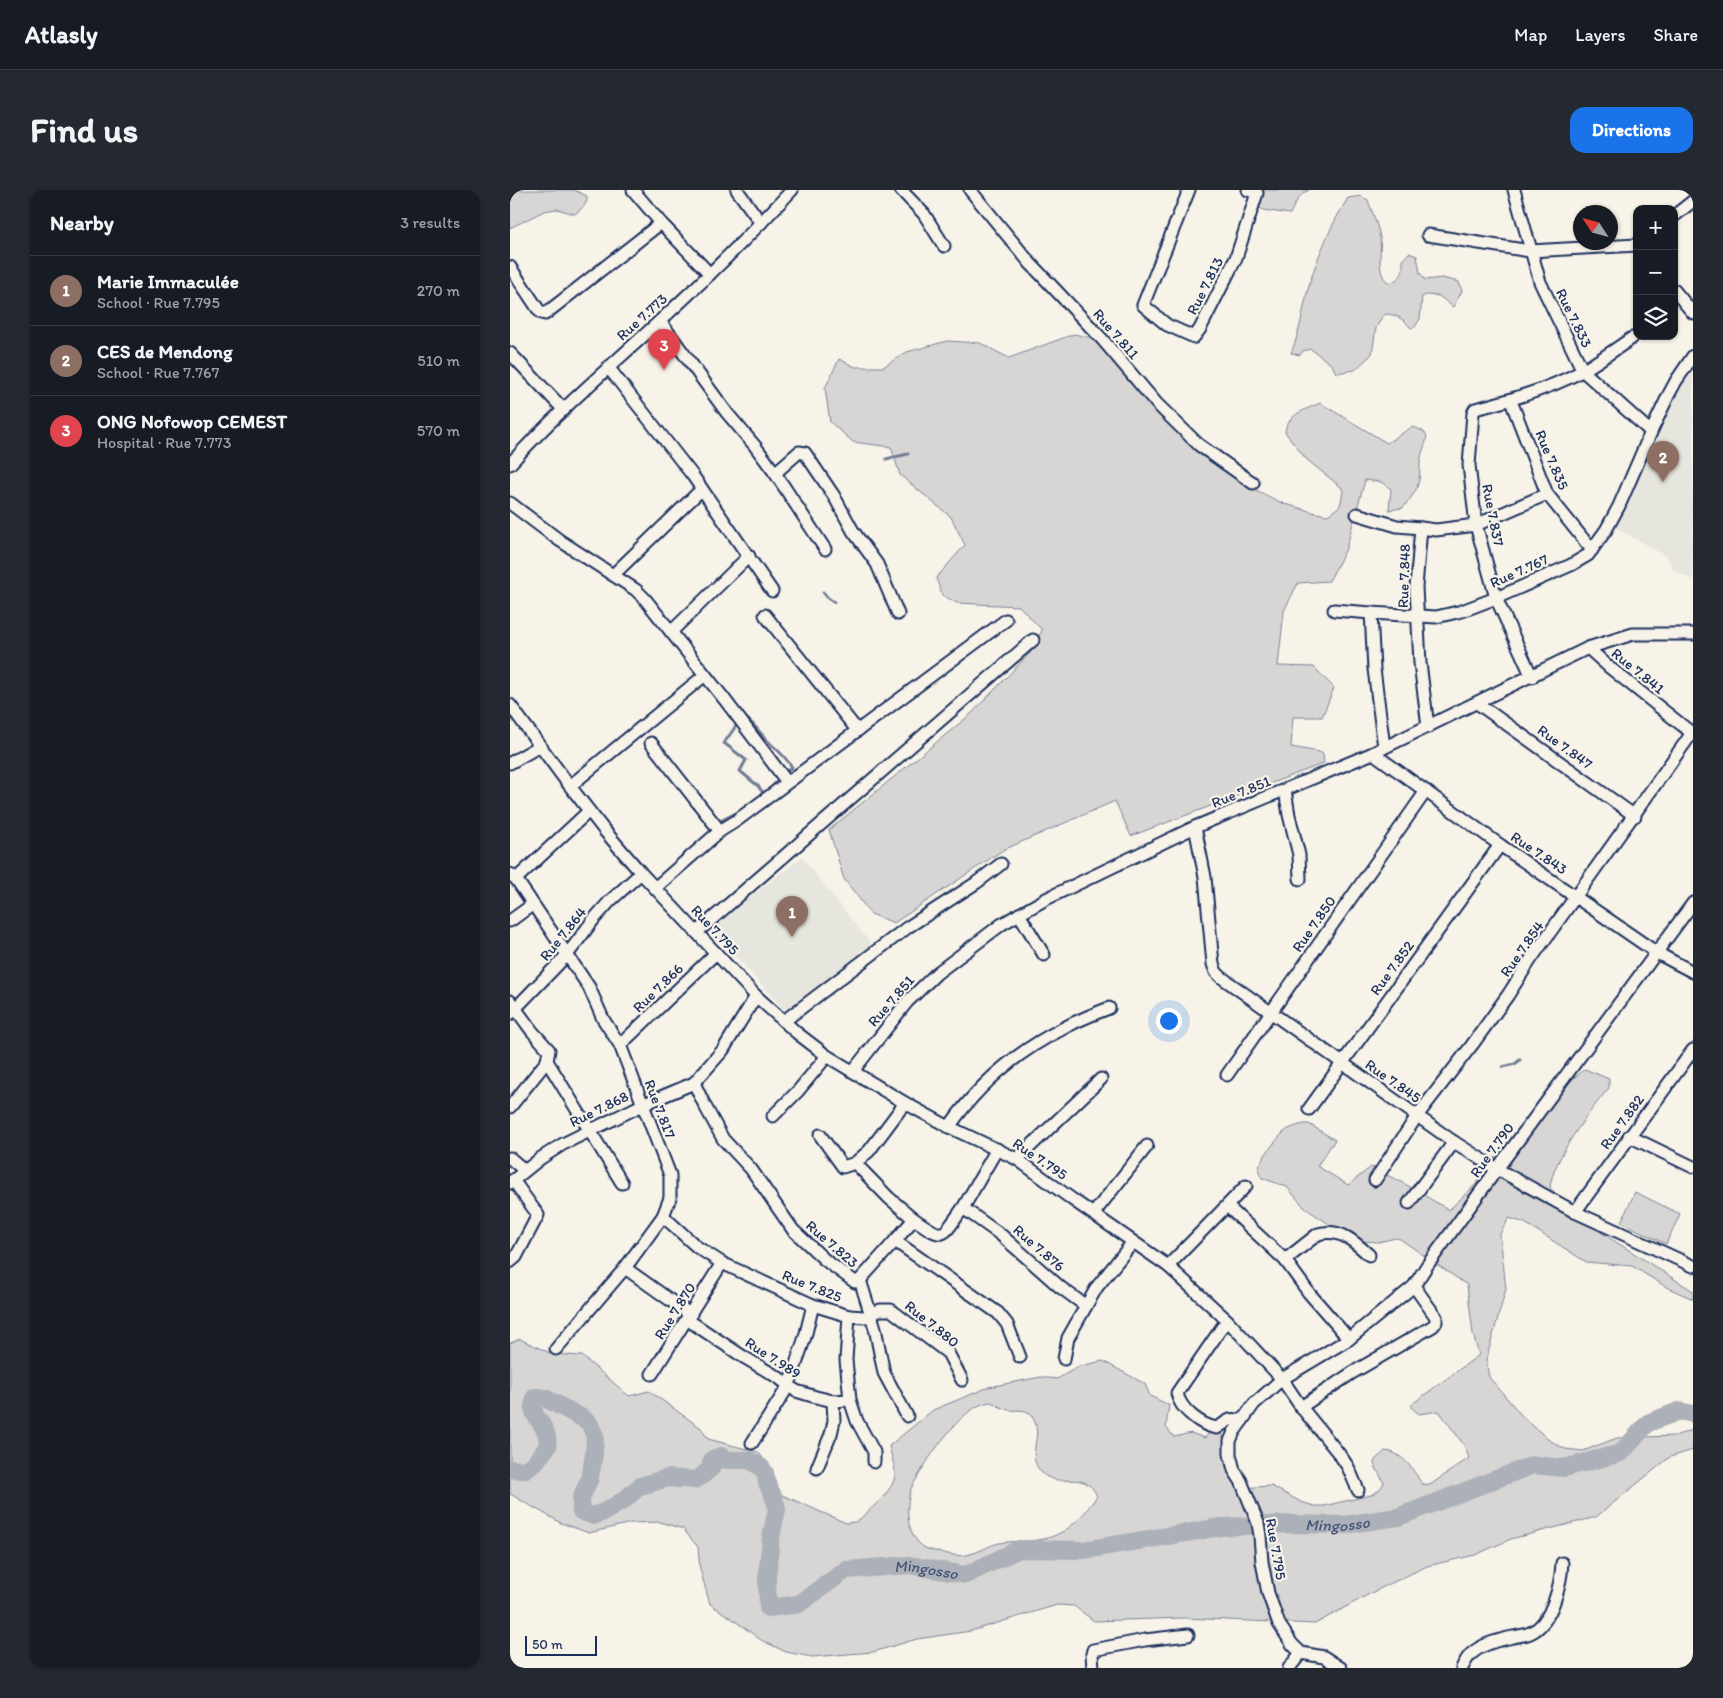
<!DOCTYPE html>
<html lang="en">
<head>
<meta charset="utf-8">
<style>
  :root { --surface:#171b24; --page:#242831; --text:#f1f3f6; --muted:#9ea1a6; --line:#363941; --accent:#1a73e8 }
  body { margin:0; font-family:Itim,sans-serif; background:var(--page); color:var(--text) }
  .controls { position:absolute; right:15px; top:15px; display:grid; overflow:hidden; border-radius:10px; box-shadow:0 1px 4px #0004 }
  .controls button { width:45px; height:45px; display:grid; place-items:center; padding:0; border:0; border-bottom:1px solid var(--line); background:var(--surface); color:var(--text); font:25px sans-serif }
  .compass { position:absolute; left:1063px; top:15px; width:45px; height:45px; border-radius:50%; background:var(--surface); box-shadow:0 1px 4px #0004; rotate:306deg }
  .scale { position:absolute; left:15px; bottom:12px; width:72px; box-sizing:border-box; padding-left:5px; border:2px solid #1b2f5e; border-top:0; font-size:14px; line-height:18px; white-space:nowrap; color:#1b2f5e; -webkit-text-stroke:4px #f7f3e8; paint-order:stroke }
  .you { position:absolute; left:658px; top:830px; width:18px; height:18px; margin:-12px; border:4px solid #fff; border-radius:50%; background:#1a73e8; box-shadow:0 0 0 8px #1a73e833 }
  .badge { display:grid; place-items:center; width:32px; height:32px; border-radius:50%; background:var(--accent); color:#fff; font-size:16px; font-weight:700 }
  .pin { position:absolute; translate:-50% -41px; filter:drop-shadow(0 1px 2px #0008) }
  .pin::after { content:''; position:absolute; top:26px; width:18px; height:15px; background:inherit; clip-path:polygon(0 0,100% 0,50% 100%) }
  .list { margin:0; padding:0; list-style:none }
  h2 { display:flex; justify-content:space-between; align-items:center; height:65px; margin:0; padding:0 20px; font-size:21px }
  h2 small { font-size:16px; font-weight:400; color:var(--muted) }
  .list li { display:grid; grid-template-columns:32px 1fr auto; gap:15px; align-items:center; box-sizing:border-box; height:70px; padding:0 20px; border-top:1px solid var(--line) }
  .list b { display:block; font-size:19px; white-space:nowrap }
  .list p { margin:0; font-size:16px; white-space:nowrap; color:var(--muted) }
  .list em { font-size:16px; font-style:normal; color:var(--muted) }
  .icon { flex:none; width:28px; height:28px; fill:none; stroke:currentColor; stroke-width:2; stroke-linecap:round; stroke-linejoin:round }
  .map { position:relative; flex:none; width:1183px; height:1478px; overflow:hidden; border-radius:15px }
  header { display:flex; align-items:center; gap:30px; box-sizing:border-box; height:70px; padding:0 25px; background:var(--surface); border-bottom:1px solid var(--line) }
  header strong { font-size:24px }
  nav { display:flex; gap:28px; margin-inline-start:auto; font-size:18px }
  .intro { display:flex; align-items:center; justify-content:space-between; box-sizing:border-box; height:120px; padding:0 30px }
  h1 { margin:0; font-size:35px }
  .button { padding:12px 22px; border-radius:15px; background:var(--accent); color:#fff; font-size:18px; font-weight:700 }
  main { display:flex; gap:30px; padding:0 30px }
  aside { flex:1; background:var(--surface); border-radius:15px; box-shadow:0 1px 4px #0004 }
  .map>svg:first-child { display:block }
  .built { fill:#e6e5de }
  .green { fill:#d7d6d4; stroke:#798299; fill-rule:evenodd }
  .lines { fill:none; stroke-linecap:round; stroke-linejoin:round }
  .stream { stroke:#727c95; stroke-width:3 }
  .river { stroke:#acb0b9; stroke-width:18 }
  .street-casing { stroke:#1b2f5e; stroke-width:15 }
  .street { stroke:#f7f3e8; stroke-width:11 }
  .labels { text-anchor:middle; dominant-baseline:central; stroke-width:4.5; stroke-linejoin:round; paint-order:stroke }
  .street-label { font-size:15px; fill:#1b2f5e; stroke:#f7f3e8 }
  .water-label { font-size:16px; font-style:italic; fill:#465679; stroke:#f7f3e8 }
</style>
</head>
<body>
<header>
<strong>Atlasly</strong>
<nav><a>Map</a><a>Layers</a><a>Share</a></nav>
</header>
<div class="intro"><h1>Find us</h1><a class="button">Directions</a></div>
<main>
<aside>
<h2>Nearby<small>3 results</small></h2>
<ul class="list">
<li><span class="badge" style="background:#8d6e63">1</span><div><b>Marie Immaculée</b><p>School · Rue 7.795</p></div><em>270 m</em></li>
<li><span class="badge" style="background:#8d6e63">2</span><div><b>CES de Mendong</b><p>School · Rue 7.767</p></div><em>510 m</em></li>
<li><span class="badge" style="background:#e0444e">3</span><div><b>ONG Nofowop CEMEST</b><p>Hospital · Rue 7.773</p></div><em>570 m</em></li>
</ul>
</aside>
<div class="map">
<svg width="1183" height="1478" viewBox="0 0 1183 1478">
  <rect width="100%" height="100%" fill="#f7f3e8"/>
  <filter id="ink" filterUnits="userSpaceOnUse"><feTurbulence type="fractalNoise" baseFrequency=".02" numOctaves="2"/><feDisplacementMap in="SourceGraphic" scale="10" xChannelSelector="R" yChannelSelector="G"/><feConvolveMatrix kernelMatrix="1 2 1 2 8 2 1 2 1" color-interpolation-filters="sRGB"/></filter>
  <g filter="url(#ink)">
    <!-- built -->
    <g class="built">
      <path d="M 1176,181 L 1183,184 L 1183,390 L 1163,380 L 1157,367 L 1105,337 L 1138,255 Z"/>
      <path d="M 292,667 L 364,758 L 279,825 L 198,736 L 220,717 L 248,701 Z"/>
    </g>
    <!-- green -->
    <g class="green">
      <path d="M 0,0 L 64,0 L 77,6 C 78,15 71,19 65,24 L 47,19 L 34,21 L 0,38 Z"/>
      <path d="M 732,0 L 799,0 C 789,4 785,14 780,24 L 753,20 L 750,18 L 747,10 Z"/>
      <path d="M 851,6 L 858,10 C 862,22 868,35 870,48 C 872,60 865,89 881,93 C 893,86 893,83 893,69 L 899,63 L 907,66 L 910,83 L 915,90 L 932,88 L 949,92 L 952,101 L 943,117 L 929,106 L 916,105 L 912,107 L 910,129 L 905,137 L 901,138 C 893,129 888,125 876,124 L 872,127 L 866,138 L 862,164 L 845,180 L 826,183 L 822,175 L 801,159 L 793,161 L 790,165 L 781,163 C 791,140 793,116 800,92 C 809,63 822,33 838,8 Z"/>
      <path d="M 564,144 L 591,150 L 705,273 L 734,294 L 772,313 L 806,323 L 818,325 L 830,316 L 833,302 L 832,298 L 796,269 L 775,242 C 776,225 797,219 810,213 L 877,253 L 902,237 C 926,243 914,252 911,267 C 909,276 911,286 908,294 C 906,303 898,311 893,318 L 879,320 L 881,299 L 871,292 L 855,290 L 836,359 L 819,391 L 788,393 L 774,421 L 768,476 L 804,477 L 824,498 L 812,527 L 783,527 L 781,557 L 809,562 L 813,564 L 814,573 L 812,574 L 621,646 L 605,611 L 493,660 L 384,733 L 361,724 L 334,689 L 319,640 L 461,524 L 521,462 L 532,440 L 509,416 L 447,413 L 432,405 L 426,388 L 455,355 L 441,327 L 390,285 L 381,257 L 343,252 L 320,232 L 315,198 L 329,169 L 345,177 L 373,177 L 397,162 L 437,151 L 470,153 L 499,168 Z"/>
      <path d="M 1075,879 L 1099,889 L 1099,898 C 1080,920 1042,970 1040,998 L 1065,1022 L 1092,1043 L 1183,1101 L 1183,1109 L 1158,1098 L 1122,1076 L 1076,1072 L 1015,1033 L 999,1028 L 990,1044 L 996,1099 L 976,1170 L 979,1187 L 1012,1226 L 1039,1250 L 1055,1259 L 1073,1261 L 1107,1248 L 1164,1246 L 1183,1240 L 1183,1260 L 1160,1267 L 1086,1327 L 1001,1349 L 965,1365 L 917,1376 L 863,1402 L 805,1434 L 674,1428 L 584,1431 L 564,1416 L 547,1415 L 461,1441 L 407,1449 L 363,1462 L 302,1467 L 276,1462 L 251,1450 L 221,1428 L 200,1414 L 190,1379 L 188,1357 L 173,1339 L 150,1332 L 121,1333 L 79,1343 L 51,1333 L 0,1304 L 0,1153 L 10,1149 L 42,1164 L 72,1166 L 119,1206 L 139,1201 L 191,1238 L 198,1249 L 248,1262 L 262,1279 L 264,1297 L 270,1304 L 336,1333 L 345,1332 L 349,1330 C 360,1319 385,1300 385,1284 C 385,1275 381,1265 379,1256 L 423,1220 L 479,1197 L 531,1187 L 547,1189 L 570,1176 L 593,1171 L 635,1194 L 640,1206 L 659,1215 L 656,1237 L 664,1247 L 681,1243 L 695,1248 L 703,1238 L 712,1240 L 717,1274 L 731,1298 L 761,1296 L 791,1312 L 804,1316 L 814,1316 L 861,1305 L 869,1300 L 874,1293 L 864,1274 L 865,1270 L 875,1261 C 893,1262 904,1281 912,1294 L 920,1295 L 959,1268 L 954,1255 L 929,1221 L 909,1224 L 902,1218 L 902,1214 L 969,1165 L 963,1144 L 957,1095 L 890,1049 L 886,1048 L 868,1052 L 854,1051 L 842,1046 L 822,1036 L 795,1018 L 777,997 L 752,988 C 750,985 748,982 749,978 C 750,969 767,949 774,942 C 779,938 792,933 799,934 L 825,950 L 807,976 L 838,995 L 861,977 L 895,994 L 939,1020 L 967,993 L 971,974 L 987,967 L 1036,911 ZM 481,1212 C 487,1215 493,1219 499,1220 C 505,1221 513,1219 518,1222 C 521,1223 521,1225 523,1228 C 534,1247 515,1264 531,1282 C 549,1301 574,1277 587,1306 C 576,1322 564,1337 546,1345 C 529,1353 507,1350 489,1353 C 479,1355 470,1362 460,1364 C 452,1367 442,1365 434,1363 C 428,1361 421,1361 415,1358 C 396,1346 395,1318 401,1299 C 414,1274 451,1214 481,1212 Z"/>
      <path d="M 1125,1002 L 1170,1024 L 1156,1054 L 1111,1032 Z"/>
    </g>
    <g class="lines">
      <!-- stream -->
      <g class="stream">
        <path d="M 376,269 L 398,264"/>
        <path d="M 313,402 L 318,408 L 324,412"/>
        <path d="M 232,528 L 236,528 C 246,536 253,547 262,555 C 270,562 276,568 282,577 L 274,584"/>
        <path d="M 228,533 L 214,553 L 236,570 L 230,581 L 248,596 L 254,604"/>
        <path d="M 257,602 L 270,588"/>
        <path d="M 212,630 L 232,620"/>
        <path d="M 993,877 L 1005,874 L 1010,870"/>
      </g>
      <!-- river -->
      <path class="river" id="s1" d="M 0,1279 L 14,1280 L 24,1274 L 38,1256 C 37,1252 38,1247 36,1243 C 31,1228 19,1227 25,1207 L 35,1208 L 74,1229 L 79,1233 L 85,1246 L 84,1264 L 80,1288 L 71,1308 L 71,1321 L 83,1326 L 96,1321 L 114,1310 L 130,1296 L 158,1288 L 185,1290 L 192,1286 L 202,1277 L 201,1272 L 203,1269 L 211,1266 L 216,1270 L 239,1270 L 251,1277 L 255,1283 L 257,1293 L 264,1308 L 267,1319 L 261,1347 L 257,1388 L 258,1418 L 289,1414 L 336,1380 L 399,1375 L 456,1385 L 509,1359 L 574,1360 L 711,1337 L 781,1334 L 834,1335 L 888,1327 L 1023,1275 L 1054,1278 L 1111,1263 L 1138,1233 L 1169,1221 L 1183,1224"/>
      <defs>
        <g id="street">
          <path d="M 123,0 L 151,33 L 200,84"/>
          <path d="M 227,0 L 251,33"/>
          <path d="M 391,0 L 414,24 L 434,56"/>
          <path d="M 460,0 L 520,73 L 592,149 L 647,214 L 689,255 L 743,293"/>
          <path d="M 679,0 L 633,115 L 657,135 L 684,147 L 690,139 L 726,68 L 747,3 L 738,0"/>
          <path d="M 1004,0 L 1030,92 L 1073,181 L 1141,242"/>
          <path d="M 1164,26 L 1183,11"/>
          <path d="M 918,45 L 1020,61 L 1127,55"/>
          <path d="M 0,77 L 28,119 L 31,123 L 35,124 L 151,33"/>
          <path d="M 1164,100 L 1183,123"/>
          <path d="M 150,131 L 217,223 L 245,256 L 265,283 L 315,359"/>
          <path d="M 0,163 L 54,220"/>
          <path d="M 98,177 L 183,286 L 262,401"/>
          <path d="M 1001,211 L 1037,304 L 1082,360"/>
          <path d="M 0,274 C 47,222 100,177 152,129 C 197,88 240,45 282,0"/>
          <path d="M 265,283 L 289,262 L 295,263 L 324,306 L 343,341 L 367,374 L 388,424"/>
          <path d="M 0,313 L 49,350 L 126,400 L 135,409 L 215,510 L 277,592"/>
          <path d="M 847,324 L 887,336 L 911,338"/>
          <path d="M 103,385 L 192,299"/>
          <path d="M 824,420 L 861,423"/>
          <path d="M 255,425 L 347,540"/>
          <path d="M 161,442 L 239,366"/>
          <path d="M 1078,458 L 1099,477 L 1183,544"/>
          <path d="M 1022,487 L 986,408 L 966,335 L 959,275 L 963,223 L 965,219 C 1002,210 1040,199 1074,180 C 1090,170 1106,159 1122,148"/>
          <path d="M 967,513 L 1125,626"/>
          <path d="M 0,515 L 56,591 L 94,640 L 131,683 L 246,806 L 287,843 L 317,866 L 395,913 L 439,937 L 507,969 L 563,1010 L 658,1076 L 717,1130 L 772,1189 L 791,1217 L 830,1265 L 838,1277 L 848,1300"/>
          <path d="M 918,537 L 910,473 L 906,397 L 911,338 L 926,340 L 966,335 L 1037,304"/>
          <path d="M 141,553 L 210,641"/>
          <path d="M 874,557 L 864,479 L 861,423 L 926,427 L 952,421 L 986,408 L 1061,375 L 1078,365 L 1096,340 L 1109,316 L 1141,242 L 1159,204 L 1166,191 L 1183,166"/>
          <path d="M 863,563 L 990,655 L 1147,763 L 1183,782"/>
          <path d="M 0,573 L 30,556"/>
          <path d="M 60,596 L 195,485"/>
          <path d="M 775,600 L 779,625 L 789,665 L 790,689"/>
          <path d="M 685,637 L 695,687 L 703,774 L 706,782 L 711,787 L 944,952 L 987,979 L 1065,1022 L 1183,1076"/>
          <path d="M 0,684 L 6,689 L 79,797 L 93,829 L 110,855 L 160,985 L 160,1008 L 153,1026 L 115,1078 L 46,1159"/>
          <path d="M 6,689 L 79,621"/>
          <path d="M 145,698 L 210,641 L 226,631 L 496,430"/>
          <path d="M 509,724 L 534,765"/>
          <path d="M 0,731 L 22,715"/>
          <path d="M 187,742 L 523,450"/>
          <path d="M 0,811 L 22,841 L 39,860 L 37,871 L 0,917"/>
          <path d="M 0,824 L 57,765 L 84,729 L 100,711 L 131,683"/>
          <path d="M 274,831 L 398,737 L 466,693 L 491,674"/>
          <path d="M 110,855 L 206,763"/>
          <path d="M 37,871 L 112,993"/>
          <path d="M 343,881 L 397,812 L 427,783 L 492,734 L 536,709 L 685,637 L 863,563 L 1078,458 L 1123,444 L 1183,444"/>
          <path d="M 717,885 L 916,601"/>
          <path d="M 184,893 L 195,916 L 213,949 L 241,979 L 283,1040 L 315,1070 L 345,1092 L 350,1090 L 385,1051 L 488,1123 L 497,1134 L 510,1167"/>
          <path d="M 799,919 L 990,655"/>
          <path d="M 263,926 L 288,901 L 317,866"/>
          <path d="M 439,937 C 468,895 508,861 554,838 C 568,830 584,824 599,818"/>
          <path d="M 310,945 L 333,977 L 345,973"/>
          <path d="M 1119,946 L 1183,977"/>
          <path d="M 487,959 L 453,1018 L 491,1045 L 550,1097 L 576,1116 L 587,1097 L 623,1052"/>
          <path d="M 0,968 L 14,980"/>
          <path d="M 507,969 L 591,889"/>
          <path d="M 865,990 L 907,926 L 962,855 L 998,805 L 1021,769 L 1182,543"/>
          <path d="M 0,993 L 31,968 L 53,954 L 132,915 L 184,893 L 213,860 L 246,806"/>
          <path d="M 899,1013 L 944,952"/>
          <path d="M 717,1016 L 775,1070 L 799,1103 L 839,1149"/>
          <path d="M 1065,1022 L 1183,860"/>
          <path d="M 584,1023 L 637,956"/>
          <path d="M 153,1026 L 187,1057 L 212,1073 L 303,1115 L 339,1126 L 336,1170 L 340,1210 L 347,1231 L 364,1262 L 364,1272"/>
          <path d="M 404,1029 C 436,1051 431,1048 453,1018"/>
          <path d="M 385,1051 L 404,1029 L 379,1008 L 345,973 L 359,961 L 395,913"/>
          <path d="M 775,1070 L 808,1044 C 830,1038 844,1051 859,1065"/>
          <path d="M 0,1072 L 6,1067 L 28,1025 L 3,990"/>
          <path d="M 658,1076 L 736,996"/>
          <path d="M 115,1078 L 181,1125"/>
          <path d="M 350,1090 L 365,1138 L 374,1183 L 397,1226"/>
          <path d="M 339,1126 L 355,1127 L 370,1120 L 381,1120 L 438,1163 L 452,1190"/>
          <path d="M 178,1130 L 232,1166 L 269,1188 L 286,1201 L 306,1207 L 323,1211 L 340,1210"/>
          <path d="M 717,1130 L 667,1203 C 670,1220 692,1236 707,1238 C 719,1231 718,1227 732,1231"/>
          <path d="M 554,1169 L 558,1148 L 576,1116"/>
          <path d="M 142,1184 L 212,1073"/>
          <path d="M 791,1217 L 842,1183 L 923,1136 L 926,1132 L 926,1127 L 904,1096"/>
          <path d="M 242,1253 L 279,1195 L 295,1147 L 303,1115"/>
          <path d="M 307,1278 L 321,1244 L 324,1231 L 323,1211"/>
          <path d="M 583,1478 L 582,1464 L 583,1460 L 635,1450 L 678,1445"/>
          <path d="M 779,1478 L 791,1463"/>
          <path d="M 831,1478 L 814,1467 L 791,1463 L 782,1454 L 769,1434 L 758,1403 L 752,1372 L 750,1346 L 748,1333 L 731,1291 L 724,1280 L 720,1264 L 720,1251 L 724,1242 L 744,1214 L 772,1189 L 839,1149 L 904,1096 L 916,1077 L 987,979 L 1183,713"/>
          <path d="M 952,1478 C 954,1474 957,1468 960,1465 C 971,1454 989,1450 1003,1447 C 1009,1446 1017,1445 1022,1442 C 1042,1432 1051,1394 1052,1373"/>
        </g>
      </defs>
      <!-- street casing -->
      <use href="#street" class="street-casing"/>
      <!-- street -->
      <use href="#street" class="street"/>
    </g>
  </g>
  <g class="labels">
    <!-- street labels -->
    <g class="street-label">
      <text transform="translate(695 96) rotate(-63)">Rue 7.813</text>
      <text transform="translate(132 127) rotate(-42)">Rue 7.773</text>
      <text transform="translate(1064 128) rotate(64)">Rue 7.833</text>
      <text transform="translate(606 144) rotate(49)">Rue 7.811</text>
      <text transform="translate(1042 270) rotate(67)">Rue 7.835</text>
      <text transform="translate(983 325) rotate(79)">Rue 7.837</text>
      <text transform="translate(1009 381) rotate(-24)">Rue 7.767</text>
      <text transform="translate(894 386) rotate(-88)">Rue 7.848</text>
      <text transform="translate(1128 481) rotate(39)">Rue 7.841</text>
      <text transform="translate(1055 557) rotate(36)">Rue 7.847</text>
      <text transform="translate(731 602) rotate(-22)">Rue 7.851</text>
      <text transform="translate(1029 663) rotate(34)">Rue 7.843</text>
      <text transform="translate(804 734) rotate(-55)">Rue 7.850</text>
      <text transform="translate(205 740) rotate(47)">Rue 7.795</text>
      <text transform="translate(53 744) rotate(-51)">Rue 7.864</text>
      <text transform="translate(1012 759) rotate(-55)">Rue 7.854</text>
      <text transform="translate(882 778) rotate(-54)">Rue 7.852</text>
      <text transform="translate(148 798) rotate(-44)">Rue 7.866</text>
      <text transform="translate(381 811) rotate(-49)">Rue 7.851</text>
      <text transform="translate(883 891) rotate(35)">Rue 7.845</text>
      <text transform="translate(89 919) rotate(-26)">Rue 7.868</text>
      <text transform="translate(150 919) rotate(69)">Rue 7.817</text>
      <text transform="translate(1112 932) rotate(-54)">Rue 7.882</text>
      <text transform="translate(982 960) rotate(-54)">Rue 7.790</text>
      <text transform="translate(530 969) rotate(34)">Rue 7.795</text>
      <text transform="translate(322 1054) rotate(41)">Rue 7.823</text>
      <text transform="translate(529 1058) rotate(41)">Rue 7.876</text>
      <text transform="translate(302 1096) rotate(22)">Rue 7.825</text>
      <text transform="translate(165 1121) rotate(-58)">Rue 7.870</text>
      <text transform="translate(422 1134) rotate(39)">Rue 7.880</text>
      <text transform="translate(263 1168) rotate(33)">Rue 7.989</text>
      <text transform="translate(766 1359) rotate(80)">Rue 7.795</text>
    </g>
    <!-- water labels -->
    <g class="water-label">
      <text stroke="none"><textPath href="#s1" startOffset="1196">Mingosso</textPath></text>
      <text stroke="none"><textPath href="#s1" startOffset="776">Mingosso</textPath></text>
    </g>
  </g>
</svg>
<div class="controls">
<button>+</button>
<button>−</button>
<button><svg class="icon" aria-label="layers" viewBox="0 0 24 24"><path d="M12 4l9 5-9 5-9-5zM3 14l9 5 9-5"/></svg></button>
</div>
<svg class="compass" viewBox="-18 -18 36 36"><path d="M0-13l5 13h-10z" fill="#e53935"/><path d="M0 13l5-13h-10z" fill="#9ea1a6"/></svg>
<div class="scale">50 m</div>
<div class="you"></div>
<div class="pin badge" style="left:282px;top:747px;background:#8d6e63">1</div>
<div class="pin badge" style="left:1153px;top:292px;background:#8d6e63">2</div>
<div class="pin badge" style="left:154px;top:180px;background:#e0444e">3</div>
</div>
</main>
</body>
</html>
